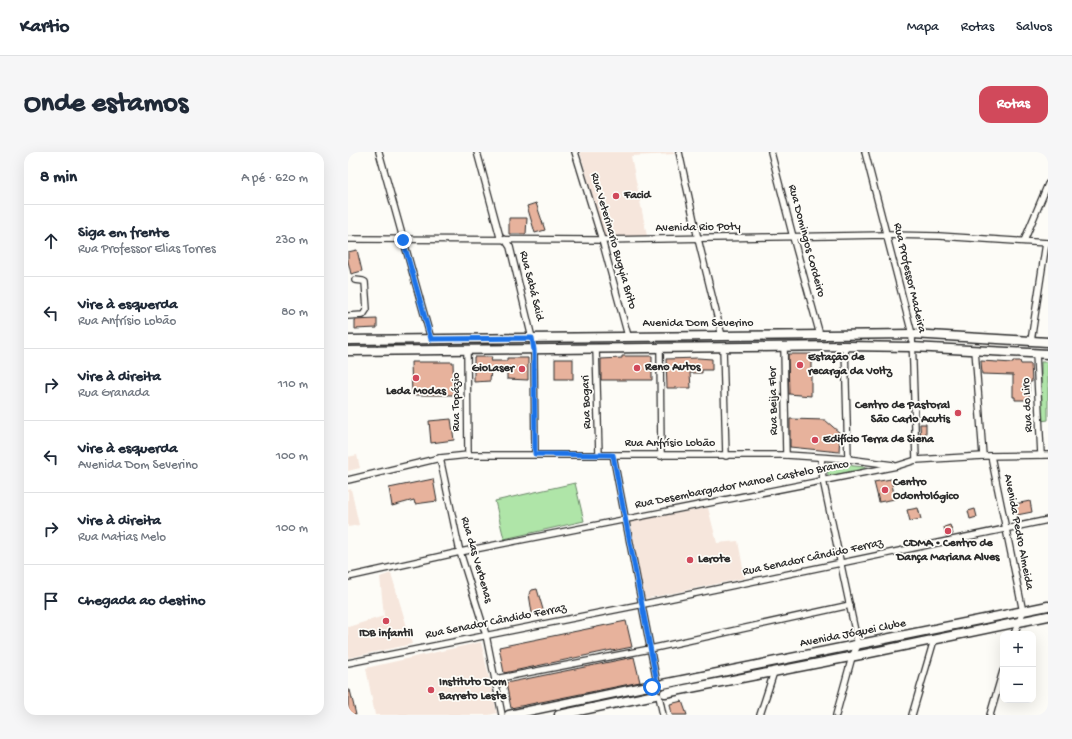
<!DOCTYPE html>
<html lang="pt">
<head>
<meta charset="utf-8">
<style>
  :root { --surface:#fff; --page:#f6f6f7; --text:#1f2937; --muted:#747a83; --line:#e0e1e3; --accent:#d1495b }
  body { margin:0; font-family:"Gochi Hand",sans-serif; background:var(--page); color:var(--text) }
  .controls { position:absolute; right:12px; bottom:12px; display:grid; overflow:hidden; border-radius:8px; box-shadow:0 4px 16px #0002 }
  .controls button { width:36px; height:36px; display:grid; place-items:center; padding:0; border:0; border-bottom:1px solid var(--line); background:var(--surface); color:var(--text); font:20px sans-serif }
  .stop { position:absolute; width:12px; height:12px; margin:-9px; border:3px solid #1a73e8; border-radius:50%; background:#fff }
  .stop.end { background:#1a73e8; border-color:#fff; box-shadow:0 1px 4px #0008 }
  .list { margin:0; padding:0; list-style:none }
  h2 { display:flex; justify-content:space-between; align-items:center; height:52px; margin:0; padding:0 16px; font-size:17px }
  h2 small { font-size:13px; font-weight:400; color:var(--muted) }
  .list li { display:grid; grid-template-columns:26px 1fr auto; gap:12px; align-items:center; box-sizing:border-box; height:72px; padding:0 16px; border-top:1px solid var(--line) }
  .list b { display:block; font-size:15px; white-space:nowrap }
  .list p { margin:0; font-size:13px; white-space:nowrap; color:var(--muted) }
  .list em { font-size:13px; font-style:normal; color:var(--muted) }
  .icon { flex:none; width:22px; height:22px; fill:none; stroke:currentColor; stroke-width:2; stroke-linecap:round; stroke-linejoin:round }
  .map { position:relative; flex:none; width:700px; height:563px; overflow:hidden; border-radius:12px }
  header { display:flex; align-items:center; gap:24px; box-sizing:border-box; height:56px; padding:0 20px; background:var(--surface); border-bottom:1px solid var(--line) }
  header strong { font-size:19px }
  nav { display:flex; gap:22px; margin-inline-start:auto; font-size:14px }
  .intro { display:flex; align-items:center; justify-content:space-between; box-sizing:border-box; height:96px; padding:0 24px }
  h1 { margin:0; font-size:28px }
  .button { padding:10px 18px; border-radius:12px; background:var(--accent); color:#fff; font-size:14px; font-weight:700 }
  main { display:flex; gap:24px; padding:0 24px }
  aside { flex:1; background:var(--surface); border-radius:12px; box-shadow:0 4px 16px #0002 }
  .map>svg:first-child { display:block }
  .built { fill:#f6e6dc }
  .green { fill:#afe5a8; stroke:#6d886a }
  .building { fill:#e7b29c; stroke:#2b2b2b }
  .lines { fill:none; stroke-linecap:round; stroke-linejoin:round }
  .street-casing { stroke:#2b2b2b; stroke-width:8 }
  .secondary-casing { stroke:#2b2b2b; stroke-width:11 }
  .street { stroke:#fdfcf7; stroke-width:5.5 }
  .secondary { stroke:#fdfcf7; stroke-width:8 }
  .route { stroke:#1a73e8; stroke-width:5 }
  .poi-dot { fill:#d1495b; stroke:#fdfcf7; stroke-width:1.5 }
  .labels { text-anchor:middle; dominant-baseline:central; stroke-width:3.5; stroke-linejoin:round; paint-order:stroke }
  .poi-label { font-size:12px; font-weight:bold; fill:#2b2b2b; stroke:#fdfcf7; text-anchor:start }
  .street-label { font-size:12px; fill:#2b2b2b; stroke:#fdfcf7 }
</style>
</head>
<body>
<header>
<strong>Kartio</strong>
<nav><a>Mapa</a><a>Rotas</a><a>Salvos</a></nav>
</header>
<div class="intro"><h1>Onde estamos</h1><a class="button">Rotas</a></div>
<main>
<aside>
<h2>8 min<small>A pé · 620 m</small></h2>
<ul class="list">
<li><svg class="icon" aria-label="ahead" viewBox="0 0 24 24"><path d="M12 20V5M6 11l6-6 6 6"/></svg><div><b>Siga em frente</b><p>Rua Professor Elias Torres</p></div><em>230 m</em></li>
<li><svg class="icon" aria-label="left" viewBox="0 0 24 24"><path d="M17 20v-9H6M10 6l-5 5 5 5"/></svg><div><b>Vire à esquerda</b><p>Rua Anfrísio Lobão</p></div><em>80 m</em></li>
<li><svg class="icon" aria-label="right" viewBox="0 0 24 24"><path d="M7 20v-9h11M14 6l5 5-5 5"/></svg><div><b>Vire à direita</b><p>Rua Granada</p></div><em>110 m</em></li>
<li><svg class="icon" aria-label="left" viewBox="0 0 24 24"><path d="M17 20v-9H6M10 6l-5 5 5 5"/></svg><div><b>Vire à esquerda</b><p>Avenida Dom Severino</p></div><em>100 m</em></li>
<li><svg class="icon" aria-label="right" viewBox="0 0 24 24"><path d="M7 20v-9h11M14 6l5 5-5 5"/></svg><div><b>Vire à direita</b><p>Rua Matias Melo</p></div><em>100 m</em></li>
<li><svg class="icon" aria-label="arrive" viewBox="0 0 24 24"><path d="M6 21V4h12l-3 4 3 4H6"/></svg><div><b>Chegada ao destino</b></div></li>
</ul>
</aside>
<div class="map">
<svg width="700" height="563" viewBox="0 0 700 563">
  <rect width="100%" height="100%" fill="#fdfcf7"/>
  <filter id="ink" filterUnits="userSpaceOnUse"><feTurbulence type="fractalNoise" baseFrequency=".025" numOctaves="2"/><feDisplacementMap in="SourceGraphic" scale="8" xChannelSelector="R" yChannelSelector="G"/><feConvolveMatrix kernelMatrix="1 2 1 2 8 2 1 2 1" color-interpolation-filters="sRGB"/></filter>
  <g filter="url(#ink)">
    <!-- built -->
    <g class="built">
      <path d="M 232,0 L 327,0 L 328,2 L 283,4 L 299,84 L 256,84 Z"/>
      <path d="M 9,303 L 12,316 L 0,319 L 0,305 Z"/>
      <path d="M 3,337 L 11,373 L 0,375 L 0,338 Z"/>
      <path d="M 360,356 L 369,391 L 390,389 L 397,426 L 296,447 L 282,369 Z"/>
      <path d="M 43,421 L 64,492 L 0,506 L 0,475 L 36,464 L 32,425 Z"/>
      <path d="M 133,490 L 149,561 L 141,563 L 27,563 L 18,516 Z"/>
    </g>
    <!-- green -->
    <g class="green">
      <path d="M 693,210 L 700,210 L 700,268 L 693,269 Z"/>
      <path d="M 479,311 L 525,316 L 480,324 Z"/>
      <path d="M 227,331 L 236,369 L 156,387 L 147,349 Z"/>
    </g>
    <!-- building -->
    <g class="building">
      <path d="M 188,51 L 197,78 L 187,81 L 179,54 Z"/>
      <path d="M 161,66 L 179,66 L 178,82 L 161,82 Z"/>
      <path d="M 9,98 L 14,119 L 3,122 L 0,109 L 0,100 Z"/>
      <path d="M 29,167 L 29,176 L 7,177 L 7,168 Z"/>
      <path d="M 440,202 L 463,202 L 463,244 L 441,242 Z"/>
      <path d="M 274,204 L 304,204 L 304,228 L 253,228 L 253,207 L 274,206 Z"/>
      <path d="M 126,205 L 144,205 L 143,209 L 159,209 L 159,206 L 180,206 L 180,228 L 159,227 L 159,217 L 143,217 L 142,229 L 126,230 Z"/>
      <path d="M 350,206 L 364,207 L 364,218 L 354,218 L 354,221 L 342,221 L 343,236 L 319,236 L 318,207 Z"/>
      <rect x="207" y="207" width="18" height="20"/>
      <path d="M 633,209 L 665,211 L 665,209 L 672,209 L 673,212 L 683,212 L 684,230 L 681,230 L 681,248 L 667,248 L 667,245 L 665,245 L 665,223 L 634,222 Z"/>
      <path d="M 63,210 L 105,210 L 106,243 L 64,243 Z"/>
      <path d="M 103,267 L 106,288 L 83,291 L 81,269 Z"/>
      <path d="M 442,267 L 477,268 L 492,281 L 491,300 L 442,295 Z"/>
      <path d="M 572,272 L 578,272 L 578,289 L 573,289 Z"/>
      <path d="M 85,327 L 89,349 L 67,352 L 66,348 L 44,354 L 41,336 Z"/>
      <path d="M 543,327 L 547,347 L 531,350 L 526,330 Z"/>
      <path d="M 682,349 L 684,360 L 669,363 L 667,352 Z"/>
      <path d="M 570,356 L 573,367 L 562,369 L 559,358 Z"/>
      <path d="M 627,357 L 629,365 L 622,367 L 620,359 Z"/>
      <path d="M 602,373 L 605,382 L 598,384 L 596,375 Z"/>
      <path d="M 189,437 L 196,461 L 184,461 L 181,442 L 184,438 Z"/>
      <path d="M 278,469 L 284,495 L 264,499 L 264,498 L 156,521 L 151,495 Z"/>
      <path d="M 286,505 L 292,530 L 163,556 L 158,531 Z"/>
      <path d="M 0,538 L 2,538 L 8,563 L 0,563 Z"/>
      <path d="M 334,549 L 339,563 L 324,563 L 322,552 Z"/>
    </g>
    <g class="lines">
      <defs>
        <g id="street">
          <path d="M 31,0 L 83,187"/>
          <path d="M 129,0 L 152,85 L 158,89 L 162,95 L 184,186 L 186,198 L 187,302"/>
          <path d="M 227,0 L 254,88 L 280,184"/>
          <path d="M 331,0 L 350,87 L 374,184"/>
          <path d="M 423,0 L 445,85 L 472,183"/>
          <path d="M 517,0 L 564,182 L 568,308"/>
          <path d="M 0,87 L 254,88 L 539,83 L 591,84 L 700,91"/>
          <path d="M 676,89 L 700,32"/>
          <path d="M 0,164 L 15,163 L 19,157 L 17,130 L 15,129 L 7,128"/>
          <path d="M 683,189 L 698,91"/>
          <path d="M 497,194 L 500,307"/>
          <path d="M 375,195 L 378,304"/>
          <path d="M 436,195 L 438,303"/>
          <path d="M 248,196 L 251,303"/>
          <path d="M 312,196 L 313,304"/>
          <path d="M 119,198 L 120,303"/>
          <path d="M 627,198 L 635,304"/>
          <path d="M 688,201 L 693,303"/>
          <path d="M 265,303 L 309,531"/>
          <path d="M 643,304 L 675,460 L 666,482"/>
          <path d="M 92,306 L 112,400 L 138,483 L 154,563"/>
          <path d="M 473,306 L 475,328 L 510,493 L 504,505 L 488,563"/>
          <path d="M 0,328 L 92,306 L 120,303 L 438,303 L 500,307 L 545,313"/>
          <path d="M 0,425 L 112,400 L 549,314 L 568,308 L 635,304 L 700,303"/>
          <path d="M 0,511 L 291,453 L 700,368"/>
          <path d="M 147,527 L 302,497 L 502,453"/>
          <path d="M 311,544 L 315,563"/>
          <path d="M 412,563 L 426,520"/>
          <path d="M 564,563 L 586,488"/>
          <path d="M 642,563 L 655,519"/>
        </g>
        <g id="secondary">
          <path d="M 0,188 L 564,182 L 700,190"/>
          <path d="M 0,199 L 497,194 L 564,195 L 700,202"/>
          <path d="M 315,532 L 700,454"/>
          <path d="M 317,541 L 512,503 L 700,464"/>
          <path d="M 161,563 L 305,533"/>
          <path d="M 211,563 L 307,543"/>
        </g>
      </defs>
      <!-- street casing -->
      <use href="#street" class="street-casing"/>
      <!-- secondary casing -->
      <use href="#secondary" class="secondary-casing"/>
      <!-- street -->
      <use href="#street" class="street"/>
      <!-- secondary -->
      <use href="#secondary" class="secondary"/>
    </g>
  </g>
  <g class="lines" filter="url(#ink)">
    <!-- route -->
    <path class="route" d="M 55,88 L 83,187 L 184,186 L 186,198 L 187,302 L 265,303 L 309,531 L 304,535"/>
  </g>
  <!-- markers -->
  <g class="poi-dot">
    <circle cx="268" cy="44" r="4"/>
    <circle cx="452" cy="213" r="4"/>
    <circle cx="289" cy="216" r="4"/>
    <circle cx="174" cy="217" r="4"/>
    <circle cx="68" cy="226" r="4"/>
    <circle cx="610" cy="261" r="4"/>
    <circle cx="467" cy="288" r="4"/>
    <circle cx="537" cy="338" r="4"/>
    <circle cx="600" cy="379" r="4"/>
    <circle cx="342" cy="408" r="4"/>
    <circle cx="38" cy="469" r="4"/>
    <circle cx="83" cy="538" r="4"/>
  </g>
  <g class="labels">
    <!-- poi labels -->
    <g class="poi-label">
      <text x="276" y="44">Facid</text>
      <text x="460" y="206">Estação de<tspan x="460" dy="14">recarga da Voltz</tspan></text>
      <text x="297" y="216">Reno Autos</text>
      <text x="166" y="217" text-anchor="end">GioLaser</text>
      <text x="68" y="240" text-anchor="middle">Leda Modas</text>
      <text x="602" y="254" text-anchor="end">Centro de Pastoral<tspan x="602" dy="14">São Carlo Acutis</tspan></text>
      <text x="475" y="288">Edifício Terra de Siena</text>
      <text x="545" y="331">Centro<tspan x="545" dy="14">Odontológico</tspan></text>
      <text x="600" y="392" text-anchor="middle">CDMA • Centro de<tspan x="600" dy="14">Dança Mariana Alves</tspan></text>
      <text x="350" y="408">Lerote</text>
      <text x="38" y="482" text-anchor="middle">IDB infantil</text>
      <text x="91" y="531">Instituto Dom<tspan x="91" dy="14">Barreto Leste</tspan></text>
    </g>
    <!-- street labels -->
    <g class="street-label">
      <text transform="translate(350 76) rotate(-1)">Avenida Rio Poty</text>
      <text transform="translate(265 89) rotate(74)">Rua Veterinario Bugyia Brito</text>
      <text transform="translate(458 89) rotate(75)">Rua Domingos Cordeiro</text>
      <text transform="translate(561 126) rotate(77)">Rua Professor Madeira</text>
      <text transform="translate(183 134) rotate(76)">Rua Sabá Said</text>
      <text x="350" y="172">Avenida Dom Severino</text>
      <text transform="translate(426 249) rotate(-91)">Rua Beija Flor</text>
      <text transform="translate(109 250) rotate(-90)">Rua Topázio</text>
      <text transform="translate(239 250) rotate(-92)">Rua Bogari</text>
      <text transform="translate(680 253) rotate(-93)">Rua do Liro</text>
      <text x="322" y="292">Rua Anfrísio Lobão</text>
      <text transform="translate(394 333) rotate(-11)">Rua Desembargador Manoel Castelo Branco</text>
      <text transform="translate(670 380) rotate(79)">Avenida Pedro Almeida</text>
      <text transform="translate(465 406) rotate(-12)">Rua Senador Cândido Ferraz</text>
      <text transform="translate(128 408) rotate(74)">Rua das Verbenas</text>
      <text transform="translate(148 470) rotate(-11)">Rua Senador Cândido Ferraz</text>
      <text transform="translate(505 482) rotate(-11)">Avenida Jóquei Clube</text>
    </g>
  </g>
</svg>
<div class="controls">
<button>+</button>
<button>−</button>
</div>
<div class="stop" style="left:304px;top:535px"></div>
<div class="stop end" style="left:55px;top:88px"></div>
</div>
</main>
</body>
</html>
